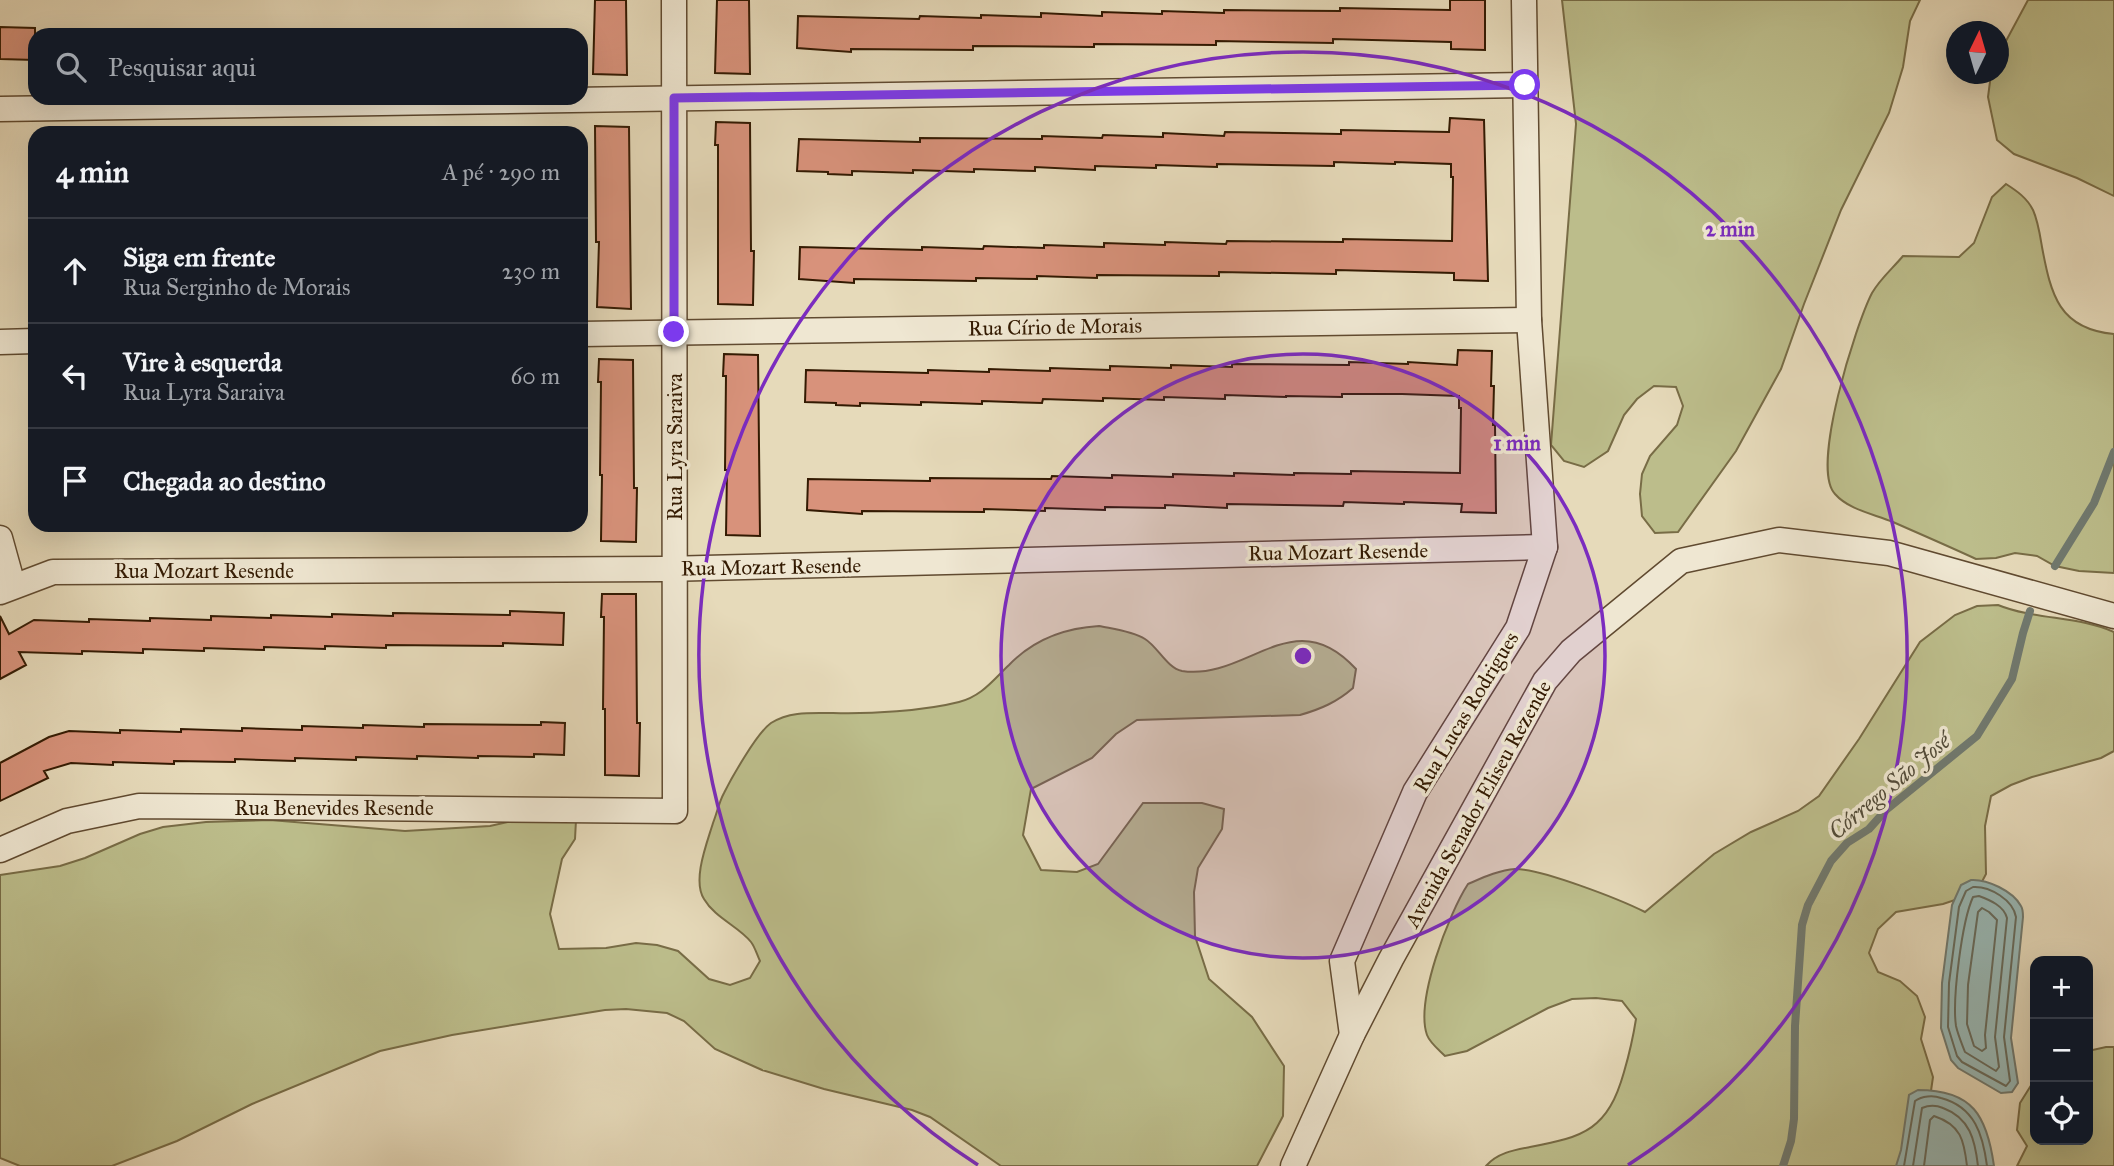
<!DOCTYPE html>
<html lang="pt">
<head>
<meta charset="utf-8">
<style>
  :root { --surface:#171b24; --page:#20242c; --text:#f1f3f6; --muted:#9ea1a6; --line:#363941 }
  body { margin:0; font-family:"IM FELL Great Primer",serif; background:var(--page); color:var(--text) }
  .controls { position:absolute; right:21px; bottom:21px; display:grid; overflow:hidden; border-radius:14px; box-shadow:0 7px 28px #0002 }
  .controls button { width:63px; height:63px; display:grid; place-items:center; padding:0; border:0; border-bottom:2px solid var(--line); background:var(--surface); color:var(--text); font:35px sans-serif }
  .compass { position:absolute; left:1946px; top:21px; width:63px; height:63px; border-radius:50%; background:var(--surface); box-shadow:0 7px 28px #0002; rotate:5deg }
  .stop { position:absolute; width:21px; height:21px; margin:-16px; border:5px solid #7c3aed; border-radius:50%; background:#fff }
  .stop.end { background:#7c3aed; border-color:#fff; box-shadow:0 2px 7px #0008 }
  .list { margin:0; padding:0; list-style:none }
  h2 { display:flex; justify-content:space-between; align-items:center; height:91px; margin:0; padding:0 28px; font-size:30px }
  h2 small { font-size:23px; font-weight:400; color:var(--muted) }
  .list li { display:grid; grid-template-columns:46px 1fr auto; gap:21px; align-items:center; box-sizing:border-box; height:105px; padding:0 28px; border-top:2px solid var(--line) }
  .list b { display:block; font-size:26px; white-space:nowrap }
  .list p { margin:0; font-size:23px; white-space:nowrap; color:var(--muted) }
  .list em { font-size:23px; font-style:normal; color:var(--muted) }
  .icon { flex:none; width:38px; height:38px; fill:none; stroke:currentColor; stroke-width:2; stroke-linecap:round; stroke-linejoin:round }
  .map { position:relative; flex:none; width:2114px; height:1166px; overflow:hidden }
  .search { position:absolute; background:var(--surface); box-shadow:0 7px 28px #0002; left:28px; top:28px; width:560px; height:77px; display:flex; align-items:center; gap:18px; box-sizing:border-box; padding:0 24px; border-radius:21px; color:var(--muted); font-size:26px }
  .panel { position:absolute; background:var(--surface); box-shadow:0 7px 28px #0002; left:28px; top:126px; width:560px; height:406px; border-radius:21px }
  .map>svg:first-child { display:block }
  .green { fill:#bcbd8b; stroke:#786c46; stroke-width:2 }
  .water { fill:#98b9b7; stroke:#70796f; stroke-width:2 }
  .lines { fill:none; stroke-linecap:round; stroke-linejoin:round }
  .shore { stroke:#666a5c; stroke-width:2 }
  .stream { stroke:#70796f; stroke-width:8 }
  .building { fill:#d8927b; stroke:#331a02; stroke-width:2 }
  .minor-casing { stroke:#604a30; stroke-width:27 }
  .minor { stroke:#efe7d2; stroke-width:24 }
  .route { stroke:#7c3aed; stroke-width:9 }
  .ring { fill:none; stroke:#7b2cbf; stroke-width:3.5 }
  .labels { text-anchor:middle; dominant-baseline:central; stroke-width:7; stroke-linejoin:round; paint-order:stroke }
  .street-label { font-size:21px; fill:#331a02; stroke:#efe7d2 }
  .water-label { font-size:23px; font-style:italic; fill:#514a38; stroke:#efe7d2 }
  .centre { fill:#7b2cbf; stroke:#efe7d2; stroke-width:3.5 }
  .ring-label { font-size:21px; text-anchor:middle; font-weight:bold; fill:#7b2cbf; stroke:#efe7d2; stroke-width:7; stroke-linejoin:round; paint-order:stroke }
</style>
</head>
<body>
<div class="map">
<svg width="2114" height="1166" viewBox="0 0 2114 1166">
  <rect width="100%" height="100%" fill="#e6daba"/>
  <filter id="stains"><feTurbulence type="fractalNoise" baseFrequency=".00286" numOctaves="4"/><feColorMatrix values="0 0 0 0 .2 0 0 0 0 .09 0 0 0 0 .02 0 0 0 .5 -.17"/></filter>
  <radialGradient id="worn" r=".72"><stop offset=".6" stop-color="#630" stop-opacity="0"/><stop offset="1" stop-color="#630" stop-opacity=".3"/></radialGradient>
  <!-- green -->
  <g class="green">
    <path d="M 1562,0 L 1920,0 L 1910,21 L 1903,67 L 1889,113 L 1841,210 L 1804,304 L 1781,369 L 1736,451 L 1678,532 L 1655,533 L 1642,516 L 1640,494 L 1642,474 L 1650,456 L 1677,425 L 1683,406 L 1676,387 L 1654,386 L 1637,399 L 1624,415 L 1608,451 L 1584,467 L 1564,461 L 1551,445 L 1576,124 Z"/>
    <path d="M 2028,0 L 2114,0 L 2114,196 L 2077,178 L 2014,154 L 1997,140 L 1988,97 L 1991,74 L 1998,74 L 1999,54 Z"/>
    <path d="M 2006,184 C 2017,191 2027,198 2033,210 C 2038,221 2040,235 2042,247 C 2051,295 2059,329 2114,334 L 2114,573 L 2079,571 L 2055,566 L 2037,556 L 2015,553 L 1996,558 L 1976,559 C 1948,546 1920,534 1893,522 C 1874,514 1849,510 1835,494 C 1810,468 1856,324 1872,293 C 1880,279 1893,268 1903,256 L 1959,257 L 1974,243 L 1992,197 Z"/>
    <path d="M 1998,605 C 2035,620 2080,616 2114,632 L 2114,751 L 2101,758 L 2032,777 L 2011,785 L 1991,796 L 1985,826 L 1986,874 L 1976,893 L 1943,904 L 1896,912 L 1878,929 L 1869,953 L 1878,972 L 1900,981 L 1917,996 L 1925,1017 L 1921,1039 L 1933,1077 L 1922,1153 L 1914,1166 L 1486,1166 C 1497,1153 1514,1150 1530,1147 C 1585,1137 1608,1129 1624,1072 C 1629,1055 1633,1038 1636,1019 L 1622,1001 L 1596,998 L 1572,999 L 1548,1008 L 1467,1051 L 1445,1056 C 1439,1050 1430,1043 1427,1035 C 1415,1001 1449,913 1468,884 C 1482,878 1499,870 1515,869 C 1542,869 1619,899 1645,912 L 1714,854 L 1751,832 L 1798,811 L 1819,796 L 1859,739 L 1920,642 L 1955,615 L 1977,606 Z"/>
    <path d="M 1099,626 C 1113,629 1132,631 1145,639 C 1158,647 1167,668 1182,671 C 1248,681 1293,600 1356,669 L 1353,688 C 1337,702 1321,709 1300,715 L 1137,720 L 1116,734 L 1092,758 L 1031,789 L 1023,835 L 1041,870 L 1077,872 L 1098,864 L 1143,803 L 1202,803 L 1224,809 L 1222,829 L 1198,868 L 1194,892 L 1195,936 L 1209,979 L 1252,1017 L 1284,1066 L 1283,1116 L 1257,1166 L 1001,1166 L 930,1117 L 912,1110 L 824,1089 L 762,1070 L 715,1049 L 684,1021 L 667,1013 L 626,1009 L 605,1010 L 452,1035 L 380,1051 L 252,1104 L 177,1141 L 112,1166 L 20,1166 L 0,1158 L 0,875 L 60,866 L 85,858 L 140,834 L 163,827 L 206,822 L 270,820 L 405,831 L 490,826 L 534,816 L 576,820 L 575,839 L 562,859 L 550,914 L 559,949 L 606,948 L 636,943 L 657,945 L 678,951 L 709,979 L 730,985 L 750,978 L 760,961 C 757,955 755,947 751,942 C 738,926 715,918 704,899 C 692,880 707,843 713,823 C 717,813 719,802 724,793 C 732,777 757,733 771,723 C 790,711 812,713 833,713 C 870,714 924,711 959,702 C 982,696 993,680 1009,665 C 1034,639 1065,628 1099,626 Z"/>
    <path d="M 2106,1047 L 2114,1047 L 2114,1166 L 2017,1166 L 2027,1146 L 2017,1130 L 2020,1103 L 2035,1079 L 2035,1140 L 2088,1140 L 2088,1051 Z"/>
  </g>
  <!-- water -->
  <g class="water">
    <path d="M 1971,880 C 1987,879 2013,891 2021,906 C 2023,909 2023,913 2023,917 L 2011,1038 L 2018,1083 L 2012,1092 L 2001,1093 L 1958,1068 L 1951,1060 L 1941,1028 L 1942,983 L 1952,905 L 1961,885 Z"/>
    <path d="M 1918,1090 C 1973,1090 1987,1116 1994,1166 L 1896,1166 L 1901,1150 L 1909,1095 Z"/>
  </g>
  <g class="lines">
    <!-- shore -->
    <g class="shore">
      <path d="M 1973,887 C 1990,886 2013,900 2016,917 L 2004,1037 L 2010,1081 L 2006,1086 L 1962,1062 L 1957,1056 L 1948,1027 L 1949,983 L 1959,907 L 1966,891 Z"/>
      <path d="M 1979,896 C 1990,900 2004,906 2007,918 L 1995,1037 L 1999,1067 L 1996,1071 L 1965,1052 C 1962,1044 1958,1035 1956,1026 C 1952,999 1962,921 1973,897 Z"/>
      <path d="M 1982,908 L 1989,912 L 1997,920 L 1985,1035 L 1986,1048 L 1982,1051 L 1974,1046 L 1967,1024 L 1968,985 L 1978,912 Z"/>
      <path d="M 1904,1166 L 1915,1101 C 1922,1096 1933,1095 1941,1098 C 1975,1107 1983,1135 1987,1166"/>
      <path d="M 1913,1166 L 1922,1108 C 1929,1105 1936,1105 1943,1108 C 1970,1118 1975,1140 1978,1166"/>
      <path d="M 1924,1166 L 1930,1120 L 1934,1116 C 1961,1125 1964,1140 1967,1166"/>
    </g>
    <!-- stream -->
    <g class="stream">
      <path d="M 2055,566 L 2094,503 L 2114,452"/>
      <path d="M 1783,1166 L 1791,1141 L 1794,1119 L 1795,1026 L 1802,925 L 1808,905 L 1831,861 L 1847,843 L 1869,829 L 1886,810 L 1977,736 L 2012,679 L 2023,633 L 2030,611"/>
    </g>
  </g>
  <!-- building -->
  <g class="building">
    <path d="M 595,0 L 626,0 L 627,75 L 593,74 Z"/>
    <path d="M 717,0 L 749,0 L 750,74 L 715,73 Z"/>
    <path d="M 1450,0 L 1485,0 L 1485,50 L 1451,49 L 1451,42 L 1333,39 L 1333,43 L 1216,41 L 1216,45 L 1094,44 L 1094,47 L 973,46 L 973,50 L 851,49 L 851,52 L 797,48 L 798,16 L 919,19 L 920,16 L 981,18 L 981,15 L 1041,17 L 1041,13 L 1102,16 L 1102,12 L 1162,14 L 1162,11 L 1224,13 L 1224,10 L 1340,11 L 1340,8 L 1450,10 Z"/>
    <path d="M 0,27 L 35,28 L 35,60 L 0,59 Z"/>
    <path d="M 1450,118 L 1484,120 L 1488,281 L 1454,280 L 1454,273 L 1336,270 L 1336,274 L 1219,272 L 1219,276 L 1097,275 L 1097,278 L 1037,276 L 1037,279 L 976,278 L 976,281 L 854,279 L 854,283 L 799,279 L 800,247 L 922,250 L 922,247 L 983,249 L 984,246 L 1044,248 L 1044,245 L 1104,247 L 1104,243 L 1165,245 L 1165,242 L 1226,244 L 1227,241 L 1343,242 L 1343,239 L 1452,241 L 1453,177 L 1451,177 L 1451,164 L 1395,162 L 1395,164 L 1334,162 L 1334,166 L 1217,164 L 1217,167 L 1156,165 L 1156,168 L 1095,166 L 1095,170 L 1035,167 L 1035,171 L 974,169 L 974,172 L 913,170 L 913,173 L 852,171 L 852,175 L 828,174 L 828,172 L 797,171 L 799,139 L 920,142 L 920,138 L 1042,139 L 1042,136 L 1102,138 L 1103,135 L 1163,137 L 1163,133 L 1224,136 L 1225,132 L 1341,134 L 1341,130 L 1449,132 Z"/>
    <path d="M 716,122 L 750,123 L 751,251 L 754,251 L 753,305 L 718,304 L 718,145 L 715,145 Z"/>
    <path d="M 595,126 L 629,127 L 631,309 L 597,307 L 599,242 L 596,242 Z"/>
    <path d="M 1458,350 L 1492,351 L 1491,386 L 1494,386 L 1493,425 L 1495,425 L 1496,513 L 1461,512 L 1462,504 L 1404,502 L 1404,504 L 1344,502 L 1343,506 L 1227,504 L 1227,508 L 1165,505 L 1165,508 L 1105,507 L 1105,510 L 1045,508 L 1045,511 L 984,509 L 984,512 L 862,511 L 862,514 L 807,510 L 808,479 L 930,481 L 930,478 L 1051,479 L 1052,476 L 1112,478 L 1112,475 L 1173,477 L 1173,474 L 1234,476 L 1234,473 L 1294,475 L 1294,473 L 1351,474 L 1351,471 L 1460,473 L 1461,408 L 1459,408 L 1459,396 L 1402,394 L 1342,394 L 1342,397 L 1286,396 L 1286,397 L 1225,395 L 1225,399 L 1164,397 L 1164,400 L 1103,398 L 1103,401 L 1043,399 L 1042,403 L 982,401 L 982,404 L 921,402 L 921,405 L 860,403 L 860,406 L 836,405 L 836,403 L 805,402 L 806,370 L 928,373 L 928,370 L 989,372 L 989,369 L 1050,371 L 1050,368 L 1110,370 L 1110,366 L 1171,368 L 1171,365 L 1232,367 L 1232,364 L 1349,365 L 1349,362 L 1408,364 L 1408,362 L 1457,365 Z"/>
    <path d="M 724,354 L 758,355 L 760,536 L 726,535 L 727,470 L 725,470 L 726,376 L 723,376 Z"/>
    <path d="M 599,359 L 633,360 L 634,488 L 637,488 L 636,542 L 601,541 L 602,475 L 600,475 L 601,382 L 598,382 Z"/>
    <path d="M 602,594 L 636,594 L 637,723 L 640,723 L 639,776 L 605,775 L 605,709 L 603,709 L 604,617 L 601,617 Z"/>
    <path d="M 510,611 L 564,613 L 563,645 L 503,643 L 503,646 L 386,645 L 386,648 L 325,646 L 325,649 L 264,647 L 264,650 L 204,648 L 204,651 L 143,649 L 143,653 L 82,651 L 82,654 L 19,652 L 26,665 L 0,679 L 0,616 L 9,634 L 34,620 L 89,622 L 89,619 L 150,621 L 150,618 L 211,620 L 211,616 L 271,618 L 271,615 L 332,617 L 332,614 L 393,616 L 393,613 L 510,615 Z"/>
    <path d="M 541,722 L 565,723 L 564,755 L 534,754 L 534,757 L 478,756 L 478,758 L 417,756 L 417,759 L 356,757 L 356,760 L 295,758 L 295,761 L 235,759 L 235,762 L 174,761 L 174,764 L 113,762 L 113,765 L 71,763 L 44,771 L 48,778 L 0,801 L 0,763 L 49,737 L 69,731 L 120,733 L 120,730 L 181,732 L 181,729 L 242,731 L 242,728 L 302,730 L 302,726 L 363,728 L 363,725 L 424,727 L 424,724 L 541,725 Z"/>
  </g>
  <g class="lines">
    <defs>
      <g id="minor">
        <path d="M 0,109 L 1526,85"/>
        <path d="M 581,334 L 1529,320"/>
        <path d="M 0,342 L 35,341"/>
        <path d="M 0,538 L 13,585"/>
        <path d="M 0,592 L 53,572 L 665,569 L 1545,547"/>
        <path d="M 0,850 L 67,821 L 139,806 L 675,811 L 674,0"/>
        <path d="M 1352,1035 L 1342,961 L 1415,792 L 1518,628 L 1545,547 L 1529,320 L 1524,0"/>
        <path d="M 1293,1166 L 1352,1035 L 1391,959 L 1545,681 L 1571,651 L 1681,561 L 1779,540 L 1889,553 L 2114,616"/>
      </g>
    </defs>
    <!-- minor casing -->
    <use href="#minor" class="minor-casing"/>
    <!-- minor -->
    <use href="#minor" class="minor"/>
  </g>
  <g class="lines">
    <!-- route -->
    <path class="route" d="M 674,332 L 674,98 L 1525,85"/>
  </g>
  <!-- distance rings -->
  <circle cx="1303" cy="656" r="302" fill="#7b2cbf" fill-opacity=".12"/>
  <g class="ring">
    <circle cx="1303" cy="656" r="302"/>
    <path d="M978 1165A604 604 0 1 1 1628 1165"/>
  </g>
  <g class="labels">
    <!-- street labels -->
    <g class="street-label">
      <text transform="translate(1055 327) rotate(-1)">Rua Círio de Morais</text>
      <text transform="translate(675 447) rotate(-90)">Rua Lyra Saraiva</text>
      <text transform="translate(1338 552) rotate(-1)">Rua Mozart Resende</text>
      <text transform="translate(771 567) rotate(-1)">Rua Mozart Resende</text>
      <text x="204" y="571">Rua Mozart Resende</text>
      <text transform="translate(1466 712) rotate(-59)">Rua Lucas Rodrigues</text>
      <text transform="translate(1478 804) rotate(-61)">Avenida Senador Eliseu Rezende</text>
      <text x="334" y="808">Rua Benevides Resende</text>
    </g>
    <!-- water labels -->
    <g class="water-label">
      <text transform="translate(1889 786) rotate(-40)">Córrego São José</text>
    </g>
  </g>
  <circle cx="1303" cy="656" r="10" class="centre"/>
  <g class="ring-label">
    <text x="1730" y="236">2 min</text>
    <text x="1517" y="450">1 min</text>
  </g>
  <rect width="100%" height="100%" filter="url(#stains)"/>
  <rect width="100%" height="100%" fill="url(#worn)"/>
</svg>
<div class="controls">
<button>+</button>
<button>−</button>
<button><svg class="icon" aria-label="locate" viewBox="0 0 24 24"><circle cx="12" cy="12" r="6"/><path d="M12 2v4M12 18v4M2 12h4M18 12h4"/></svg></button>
</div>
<svg class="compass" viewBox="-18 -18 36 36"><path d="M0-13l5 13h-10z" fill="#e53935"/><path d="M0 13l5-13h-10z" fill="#9ea1a6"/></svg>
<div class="stop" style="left:1525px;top:85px"></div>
<div class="stop end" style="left:674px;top:332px"></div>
<div class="search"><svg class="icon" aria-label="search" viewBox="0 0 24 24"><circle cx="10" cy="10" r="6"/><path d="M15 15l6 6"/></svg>Pesquisar aqui</div>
<section class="panel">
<h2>4 min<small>A pé · 290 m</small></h2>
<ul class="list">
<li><svg class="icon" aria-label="ahead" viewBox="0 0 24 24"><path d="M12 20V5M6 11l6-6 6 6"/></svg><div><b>Siga em frente</b><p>Rua Serginho de Morais</p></div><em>230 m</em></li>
<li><svg class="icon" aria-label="left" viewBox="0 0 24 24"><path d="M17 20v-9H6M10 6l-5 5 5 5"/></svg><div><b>Vire à esquerda</b><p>Rua Lyra Saraiva</p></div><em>60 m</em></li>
<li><svg class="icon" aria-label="arrive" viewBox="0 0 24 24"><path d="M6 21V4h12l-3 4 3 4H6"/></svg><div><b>Chegada ao destino</b></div></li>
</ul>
</section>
</div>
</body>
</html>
